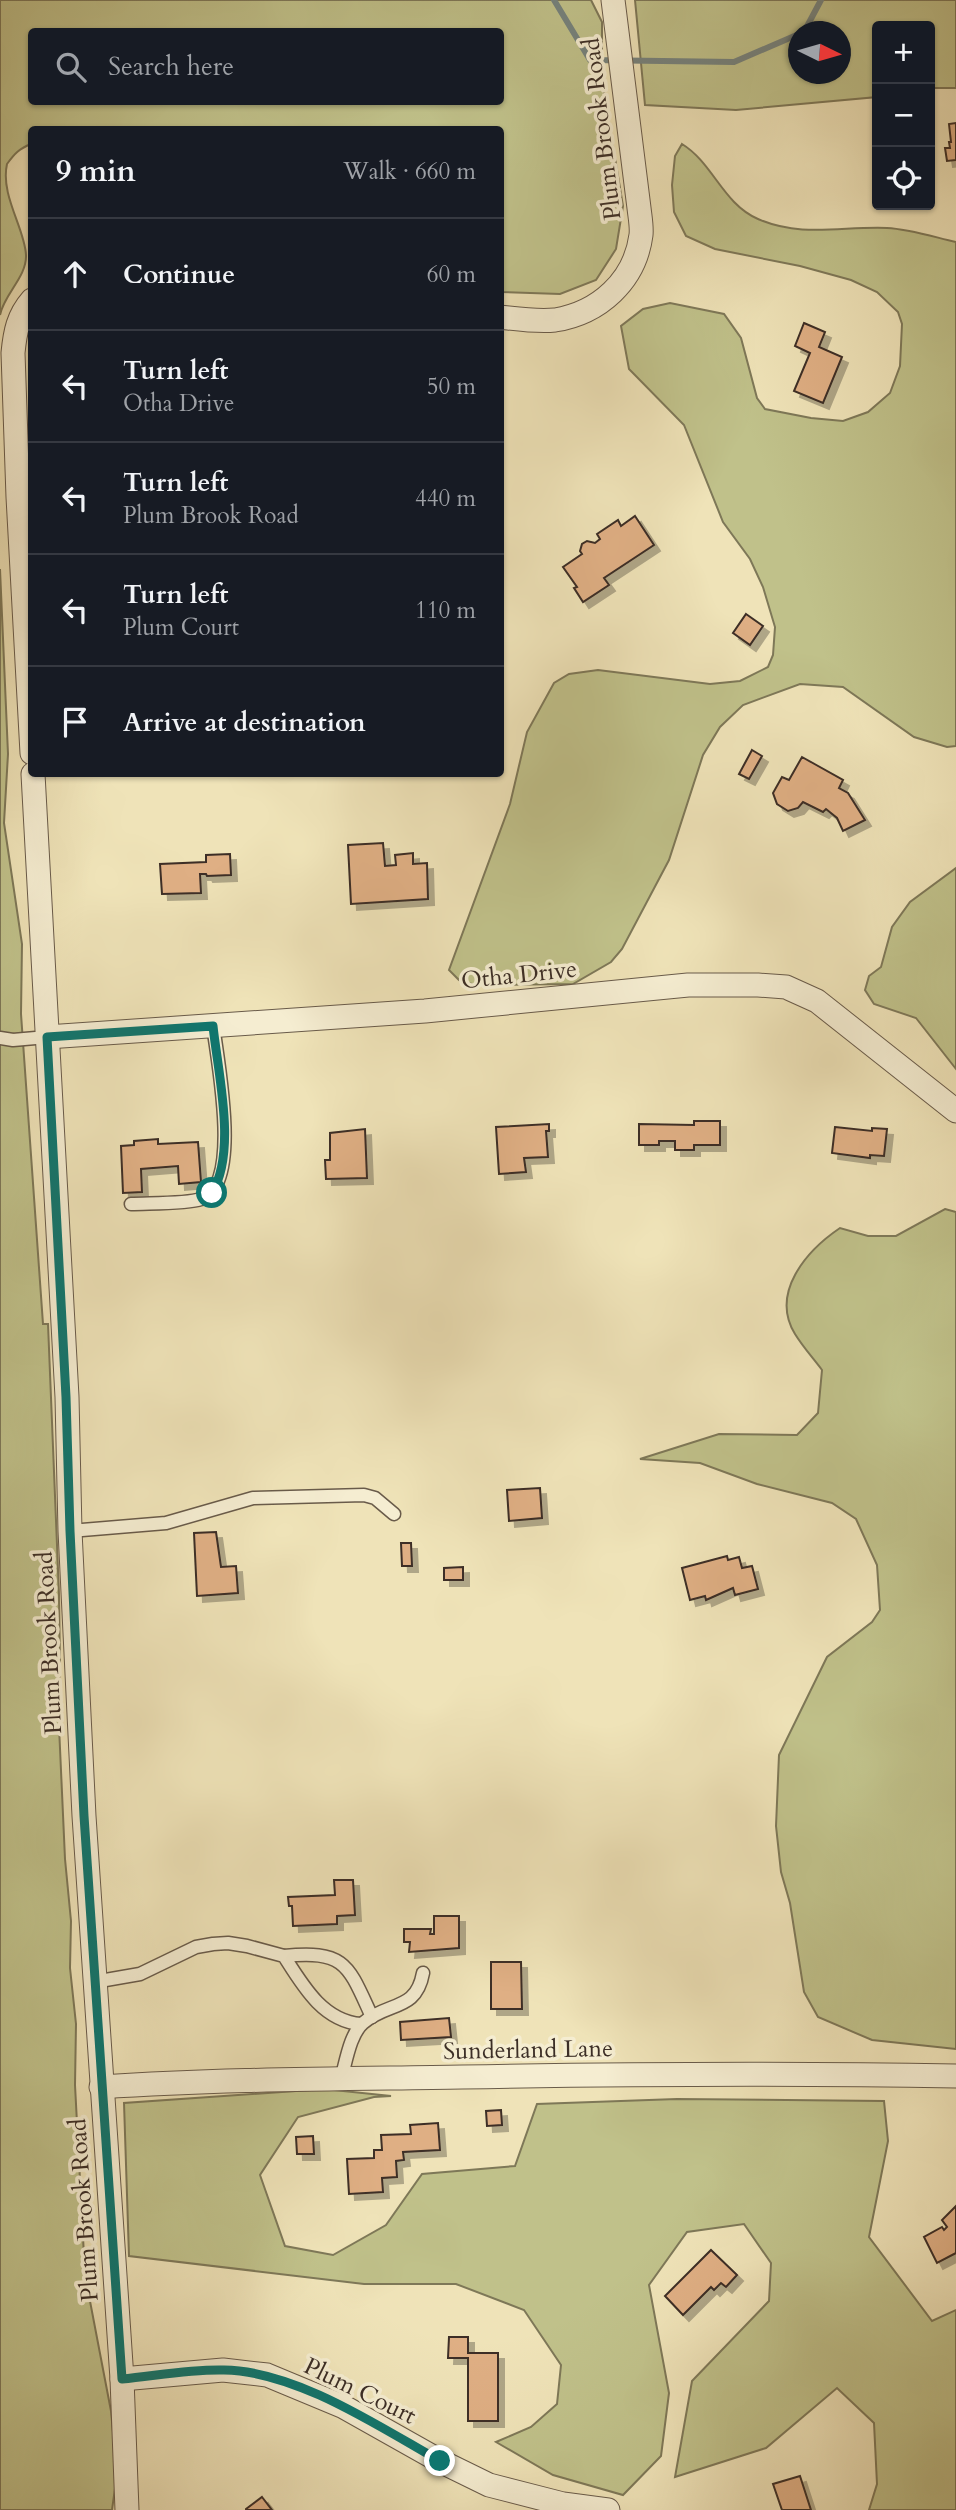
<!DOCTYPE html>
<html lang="en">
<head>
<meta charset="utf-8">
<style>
  :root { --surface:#171b24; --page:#242831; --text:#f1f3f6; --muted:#9ea1a6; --line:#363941 }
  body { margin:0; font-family:Cardo,serif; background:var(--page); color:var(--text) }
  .controls { position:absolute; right:21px; top:21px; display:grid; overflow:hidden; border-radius:7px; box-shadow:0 2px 5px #0004 }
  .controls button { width:63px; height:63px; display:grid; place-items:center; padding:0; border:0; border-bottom:2px solid var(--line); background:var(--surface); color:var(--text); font:35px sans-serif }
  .compass { position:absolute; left:788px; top:21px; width:63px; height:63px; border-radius:50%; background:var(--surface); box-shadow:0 2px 5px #0004; rotate:95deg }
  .stop { position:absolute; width:21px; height:21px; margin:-16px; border:5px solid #0f766e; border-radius:50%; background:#fff }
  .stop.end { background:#0f766e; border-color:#fff; box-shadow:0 2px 7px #0008 }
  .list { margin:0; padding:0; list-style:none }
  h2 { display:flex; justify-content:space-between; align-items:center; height:91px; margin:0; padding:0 28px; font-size:30px }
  h2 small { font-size:23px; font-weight:400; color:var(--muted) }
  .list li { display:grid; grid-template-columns:46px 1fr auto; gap:21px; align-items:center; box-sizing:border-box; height:112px; padding:0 28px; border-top:2px solid var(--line) }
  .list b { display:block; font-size:26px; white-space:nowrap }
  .list p { margin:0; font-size:23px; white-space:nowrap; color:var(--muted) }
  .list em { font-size:23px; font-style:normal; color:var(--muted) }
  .icon { flex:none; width:38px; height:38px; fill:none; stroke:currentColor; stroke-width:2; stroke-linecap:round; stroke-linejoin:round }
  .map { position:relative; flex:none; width:956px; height:2510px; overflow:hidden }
  .search { position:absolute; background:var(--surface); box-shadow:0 2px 5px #0004; left:28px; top:28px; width:476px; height:77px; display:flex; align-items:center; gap:18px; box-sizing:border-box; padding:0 24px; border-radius:7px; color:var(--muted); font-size:26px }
  .panel { position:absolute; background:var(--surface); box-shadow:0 2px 5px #0004; left:28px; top:126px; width:476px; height:651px; border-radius:7px }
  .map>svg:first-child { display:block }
  .green { fill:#c0c18a; stroke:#7e7858; stroke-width:2; fill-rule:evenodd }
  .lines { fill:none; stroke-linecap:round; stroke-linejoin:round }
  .stream { stroke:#76837e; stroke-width:6 }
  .building { fill:#dfaf84; stroke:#3c2e26; stroke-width:2; filter:url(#shadow) }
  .service-casing { stroke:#695b4a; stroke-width:15 }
  .minor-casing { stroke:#695b4a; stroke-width:25 }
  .service { stroke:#f5edd1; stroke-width:12 }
  .minor { stroke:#f5edd1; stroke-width:23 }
  .route { stroke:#0f766e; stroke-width:9 }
  .labels { text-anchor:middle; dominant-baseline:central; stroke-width:7; stroke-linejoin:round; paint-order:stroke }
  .street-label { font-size:24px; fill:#3c2e26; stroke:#f5edd1 }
</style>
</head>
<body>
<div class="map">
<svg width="956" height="2510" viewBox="0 0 956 2510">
  <defs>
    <filter id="shadow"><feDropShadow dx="6" dy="6" stdDeviation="0" flood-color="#0004"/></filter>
  </defs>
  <rect width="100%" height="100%" fill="#efe3b8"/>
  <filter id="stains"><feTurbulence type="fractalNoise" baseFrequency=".00286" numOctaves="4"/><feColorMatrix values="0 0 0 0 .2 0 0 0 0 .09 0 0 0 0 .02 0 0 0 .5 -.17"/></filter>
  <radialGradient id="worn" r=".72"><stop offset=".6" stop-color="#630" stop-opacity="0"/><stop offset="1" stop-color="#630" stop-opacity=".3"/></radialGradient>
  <!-- green -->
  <g class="green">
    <path d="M 0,0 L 591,0 L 602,22 L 602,80 L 623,206 L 616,249 L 596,280 L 560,294 L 501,292 L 500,130 L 32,130 L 31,144 C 19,149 15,153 7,164 C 0,195 25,229 26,255 C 27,277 4,294 0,315 ZM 32,32 L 500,32 L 500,102 L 32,102 Z"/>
    <path d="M 635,0 L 956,0 L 956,88 L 930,88 L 930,26 L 877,26 L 877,97 L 736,110 L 645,105 ZM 799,32 L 841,32 L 841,74 L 799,74 Z"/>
    <path d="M 682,144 C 713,163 723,204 758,219 C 801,238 843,226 887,228 C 909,229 934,237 956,242 L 956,746 L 947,747 L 914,737 L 843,687 L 800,684 L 743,705 L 720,727 L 703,755 L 669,860 L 622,949 L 611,962 L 573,984 L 475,985 L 459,980 L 449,970 L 510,804 L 527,732 L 554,683 L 569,674 L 598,670 L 710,684 L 740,681 L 768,667 L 773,655 L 775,627 L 763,587 L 750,559 L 723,522 L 684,425 L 629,369 L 621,326 L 643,309 L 670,303 L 724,314 L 741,338 L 757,398 L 765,409 L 811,418 L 843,421 L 868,412 L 890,393 L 900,366 L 902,324 L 898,312 L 877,292 L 851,280 L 800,266 L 715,249 L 686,236 L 674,212 L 672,185 L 675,156 Z"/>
    <path d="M 0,569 L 8,754 L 4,823 L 22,944 L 21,1014 L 43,1324 L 48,1324 L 59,1594 L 60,1668 L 58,1704 L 65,1859 L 71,1921 L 70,1968 L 76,2024 L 75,2085 L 85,2275 L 111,2411 L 117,2474 L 112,2510 L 0,2510 Z"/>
    <path d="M 956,868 L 956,1069 L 916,1018 L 874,1004 L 865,990 L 869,976 L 881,967 L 892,927 L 910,902 Z"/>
    <path d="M 945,1209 L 956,1212 L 956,2049 L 872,2040 L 818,2017 L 804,1992 L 790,1903 L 781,1872 L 776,1826 L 779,1755 L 827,1657 L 872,1622 L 880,1610 L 877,1565 L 856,1519 L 832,1503 L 757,1484 L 700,1463 L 640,1459 L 719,1434 L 797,1435 L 818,1413 L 822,1370 C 813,1358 803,1347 795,1334 C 770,1293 806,1251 840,1228 L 868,1236 L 896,1236 Z"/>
    <path d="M 324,2089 L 391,2096 L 374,2097 L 298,2117 L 260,2175 L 285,2246 L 333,2255 L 386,2225 L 422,2174 L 515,2166 L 537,2104 L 677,2099 L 884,2101 L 888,2141 L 869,2237 L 932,2321 L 956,2310 L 956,2510 L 869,2510 L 877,2484 L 874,2423 L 837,2388 L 766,2448 L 675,2477 L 692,2381 L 769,2301 L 771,2263 L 744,2224 L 687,2232 L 649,2285 L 669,2393 L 661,2456 L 623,2495 L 553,2475 L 496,2442 L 531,2427 L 557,2404 L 561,2365 L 524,2310 L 456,2284 L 364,2284 L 129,2256 L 124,2103 Z"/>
  </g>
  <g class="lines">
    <!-- stream -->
    <g class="stream">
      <path d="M 554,0 L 590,60 L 734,62 L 799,34"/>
      <path d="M 804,32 L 821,0"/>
    </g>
  </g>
  <!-- building -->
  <g class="building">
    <path d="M 956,123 L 956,160 L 947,161 L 945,148 L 950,148 L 949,142 L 951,142 L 949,124 Z"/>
    <path d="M 804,323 L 825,332 L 819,347 L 842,357 L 823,403 L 794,391 L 810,353 L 795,346 Z"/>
    <path d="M 635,516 L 654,545 L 604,578 L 609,585 L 583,602 L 574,588 L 577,587 L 563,567 L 582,554 L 580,551 L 582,544 L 587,541 L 595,543 L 600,539 L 597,534 L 618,520 L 621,526 Z"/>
    <path d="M 746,614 L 763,626 L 750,645 L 733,633 Z"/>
    <path d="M 752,750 L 762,756 L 749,779 L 739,774 Z"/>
    <path d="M 802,757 L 843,780 L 839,788 L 848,793 L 865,820 L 843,831 L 837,818 L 826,809 L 823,812 L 803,802 L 798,808 L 788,811 L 777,804 L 773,793 L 782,777 L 789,780 Z"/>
    <path d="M 383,843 L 385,866 L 396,865 L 395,855 L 413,853 L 413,864 L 427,863 L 428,899 L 351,904 L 348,845 Z"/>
    <path d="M 230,854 L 231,875 L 207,876 L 206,874 L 200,874 L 201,893 L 162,894 L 160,864 L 206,862 L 206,855 Z"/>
    <path d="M 694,1121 L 720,1121 L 720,1145 L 694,1145 L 694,1150 L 675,1150 L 675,1141 L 659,1141 L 659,1145 L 639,1145 L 639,1124 L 694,1125 Z"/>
    <path d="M 549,1124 L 549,1131 L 546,1131 L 548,1157 L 524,1158 L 526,1172 L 499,1174 L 496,1127 Z"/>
    <path d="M 835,1127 L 872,1131 L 872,1128 L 887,1129 L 884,1156 L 870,1155 L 870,1158 L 832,1153 Z"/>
    <path d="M 365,1129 L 367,1178 L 326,1179 L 325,1160 L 330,1160 L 330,1133 Z"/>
    <path d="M 158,1139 L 158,1144 L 198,1142 L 201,1182 L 179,1184 L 178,1166 L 141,1169 L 142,1192 L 123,1193 L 121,1146 L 134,1145 L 134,1141 Z"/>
    <path d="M 540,1488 L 542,1518 L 509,1521 L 507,1490 Z"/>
    <path d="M 216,1532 L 221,1567 L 236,1566 L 238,1593 L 197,1596 L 194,1533 Z"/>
    <path d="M 401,1543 L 411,1543 L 412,1566 L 402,1566 Z"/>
    <path d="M 727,1556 L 728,1560 L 739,1557 L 742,1568 L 752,1566 L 758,1589 L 735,1595 L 733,1588 L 706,1600 L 705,1596 L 690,1600 L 682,1568 Z"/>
    <path d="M 463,1567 L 463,1580 L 444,1580 L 444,1568 Z"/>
    <path d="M 334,1880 L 353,1880 L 355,1915 L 337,1916 L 337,1924 L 293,1926 L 292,1906 L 289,1906 L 288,1897 L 335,1895 Z"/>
    <path d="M 434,1916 L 459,1916 L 459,1948 L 409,1952 L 410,1942 L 404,1942 L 404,1929 L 431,1929 L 430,1934 L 434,1934 Z"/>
    <path d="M 491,1962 L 521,1962 L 522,2009 L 491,2009 Z"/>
    <path d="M 449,2018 L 451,2037 L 401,2040 L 400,2022 Z"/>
    <path d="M 501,2110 L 502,2125 L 487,2126 L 486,2111 Z"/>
    <path d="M 438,2123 L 440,2150 L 403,2152 L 404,2160 L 396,2161 L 397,2177 L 382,2178 L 383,2192 L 349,2194 L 347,2159 L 374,2158 L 374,2150 L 382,2150 L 381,2135 L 411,2134 L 410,2125 Z"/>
    <path d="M 313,2136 L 314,2154 L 297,2154 L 296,2137 Z"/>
    <path d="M 956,2206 L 956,2253 L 937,2263 L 924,2237 L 942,2227 L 944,2230 L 947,2227 L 942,2220 Z"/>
    <path d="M 711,2250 L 737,2275 L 726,2287 L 721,2283 L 714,2290 L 711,2287 L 683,2315 L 665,2296 Z"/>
    <path d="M 449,2337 L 468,2337 L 468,2353 L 498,2353 L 498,2421 L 468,2421 L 468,2358 L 448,2358 Z"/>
    <path d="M 800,2476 L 811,2510 L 782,2510 L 773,2484 Z"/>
    <path d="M 262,2497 L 272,2510 L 246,2510 L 246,2509 Z"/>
  </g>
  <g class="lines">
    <defs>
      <g id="service">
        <path d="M 0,1038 L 13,1040 L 47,1037"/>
        <path d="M 131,1204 C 149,1203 187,1204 201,1199 C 243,1186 217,1059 213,1025"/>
        <path d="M 70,1531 L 166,1523 L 253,1498 L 364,1495 L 375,1498 L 394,1514"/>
        <path d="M 284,1956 C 346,1950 348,1965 372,2017"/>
        <path d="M 94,1982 L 140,1974 L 196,1947 L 213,1944 L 228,1943 L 247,1946 L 284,1956 C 303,1986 323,2021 361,2024"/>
        <path d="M 341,2079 C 346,2062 350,2034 363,2023 C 388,2001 416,2012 423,1973"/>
      </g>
      <g id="minor">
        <path d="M 32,300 C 18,316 15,332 13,353 L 18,497 L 32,753"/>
        <path d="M 500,317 C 518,319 537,322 555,320 C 599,313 635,281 641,235 C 642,227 640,217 639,208 L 613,0"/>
        <path d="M 33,774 L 67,1397 L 70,1531 L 84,1816 L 122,2379 L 127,2510"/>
        <path d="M 47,1037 L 425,1011 L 688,985 L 758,985 L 786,987 L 817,1001 L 956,1111"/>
        <path d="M 101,2087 C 222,2079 342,2079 462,2077 C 627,2074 791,2073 956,2076"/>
        <path d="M 122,2379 L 223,2370 L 267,2375 L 344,2407 L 440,2461 L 489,2485 L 563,2504 L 608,2510"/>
      </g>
    </defs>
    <!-- service casing -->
    <use href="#service" class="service-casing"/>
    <!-- minor casing -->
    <use href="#minor" class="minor-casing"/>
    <!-- service -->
    <use href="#service" class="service"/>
    <!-- minor -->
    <use href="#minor" class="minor"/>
  </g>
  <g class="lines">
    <!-- route -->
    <path class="route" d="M 212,1193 C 237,1151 218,1074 213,1026 L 47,1037 L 66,1397 L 70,1531 L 84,1816 L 122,2379 C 155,2376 190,2369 224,2370 C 296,2371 378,2426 440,2461"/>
  </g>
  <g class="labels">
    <!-- street labels -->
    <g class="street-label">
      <text transform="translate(602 129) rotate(-97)">Plum Brook Road</text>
      <text transform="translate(519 975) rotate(-6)">Otha Drive</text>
      <text transform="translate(49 1643) rotate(-93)">Plum Brook Road</text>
      <text transform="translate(528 2050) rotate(-1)">Sunderland Lane</text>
      <text transform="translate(84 2210) rotate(-94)">Plum Brook Road</text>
      <text transform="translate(360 2391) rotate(26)">Plum Court</text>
    </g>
  </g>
  <rect width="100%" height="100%" filter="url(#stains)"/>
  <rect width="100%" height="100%" fill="url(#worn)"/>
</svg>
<div class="controls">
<button>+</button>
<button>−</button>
<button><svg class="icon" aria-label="locate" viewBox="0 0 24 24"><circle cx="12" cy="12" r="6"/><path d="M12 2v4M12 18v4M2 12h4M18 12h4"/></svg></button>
</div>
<svg class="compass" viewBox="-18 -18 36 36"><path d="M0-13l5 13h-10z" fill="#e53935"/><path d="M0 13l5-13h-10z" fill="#9ea1a6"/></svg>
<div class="stop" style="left:212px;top:1193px"></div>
<div class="stop end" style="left:440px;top:2461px"></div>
<div class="search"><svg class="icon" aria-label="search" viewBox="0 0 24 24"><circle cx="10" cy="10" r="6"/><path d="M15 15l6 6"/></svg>Search here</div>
<section class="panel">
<h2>9 min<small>Walk · 660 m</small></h2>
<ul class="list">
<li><svg class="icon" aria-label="ahead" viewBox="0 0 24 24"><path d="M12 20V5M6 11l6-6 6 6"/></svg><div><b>Continue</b></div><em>60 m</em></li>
<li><svg class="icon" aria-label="left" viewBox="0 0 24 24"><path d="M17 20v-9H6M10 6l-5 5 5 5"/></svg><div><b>Turn left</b><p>Otha Drive</p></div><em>50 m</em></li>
<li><svg class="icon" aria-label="left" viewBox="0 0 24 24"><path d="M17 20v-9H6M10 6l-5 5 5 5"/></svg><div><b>Turn left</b><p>Plum Brook Road</p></div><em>440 m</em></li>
<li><svg class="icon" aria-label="left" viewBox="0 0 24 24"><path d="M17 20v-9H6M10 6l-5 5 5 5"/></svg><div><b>Turn left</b><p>Plum Court</p></div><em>110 m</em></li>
<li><svg class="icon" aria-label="arrive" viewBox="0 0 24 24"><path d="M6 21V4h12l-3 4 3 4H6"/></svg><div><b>Arrive at destination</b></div></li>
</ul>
</section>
</div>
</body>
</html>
